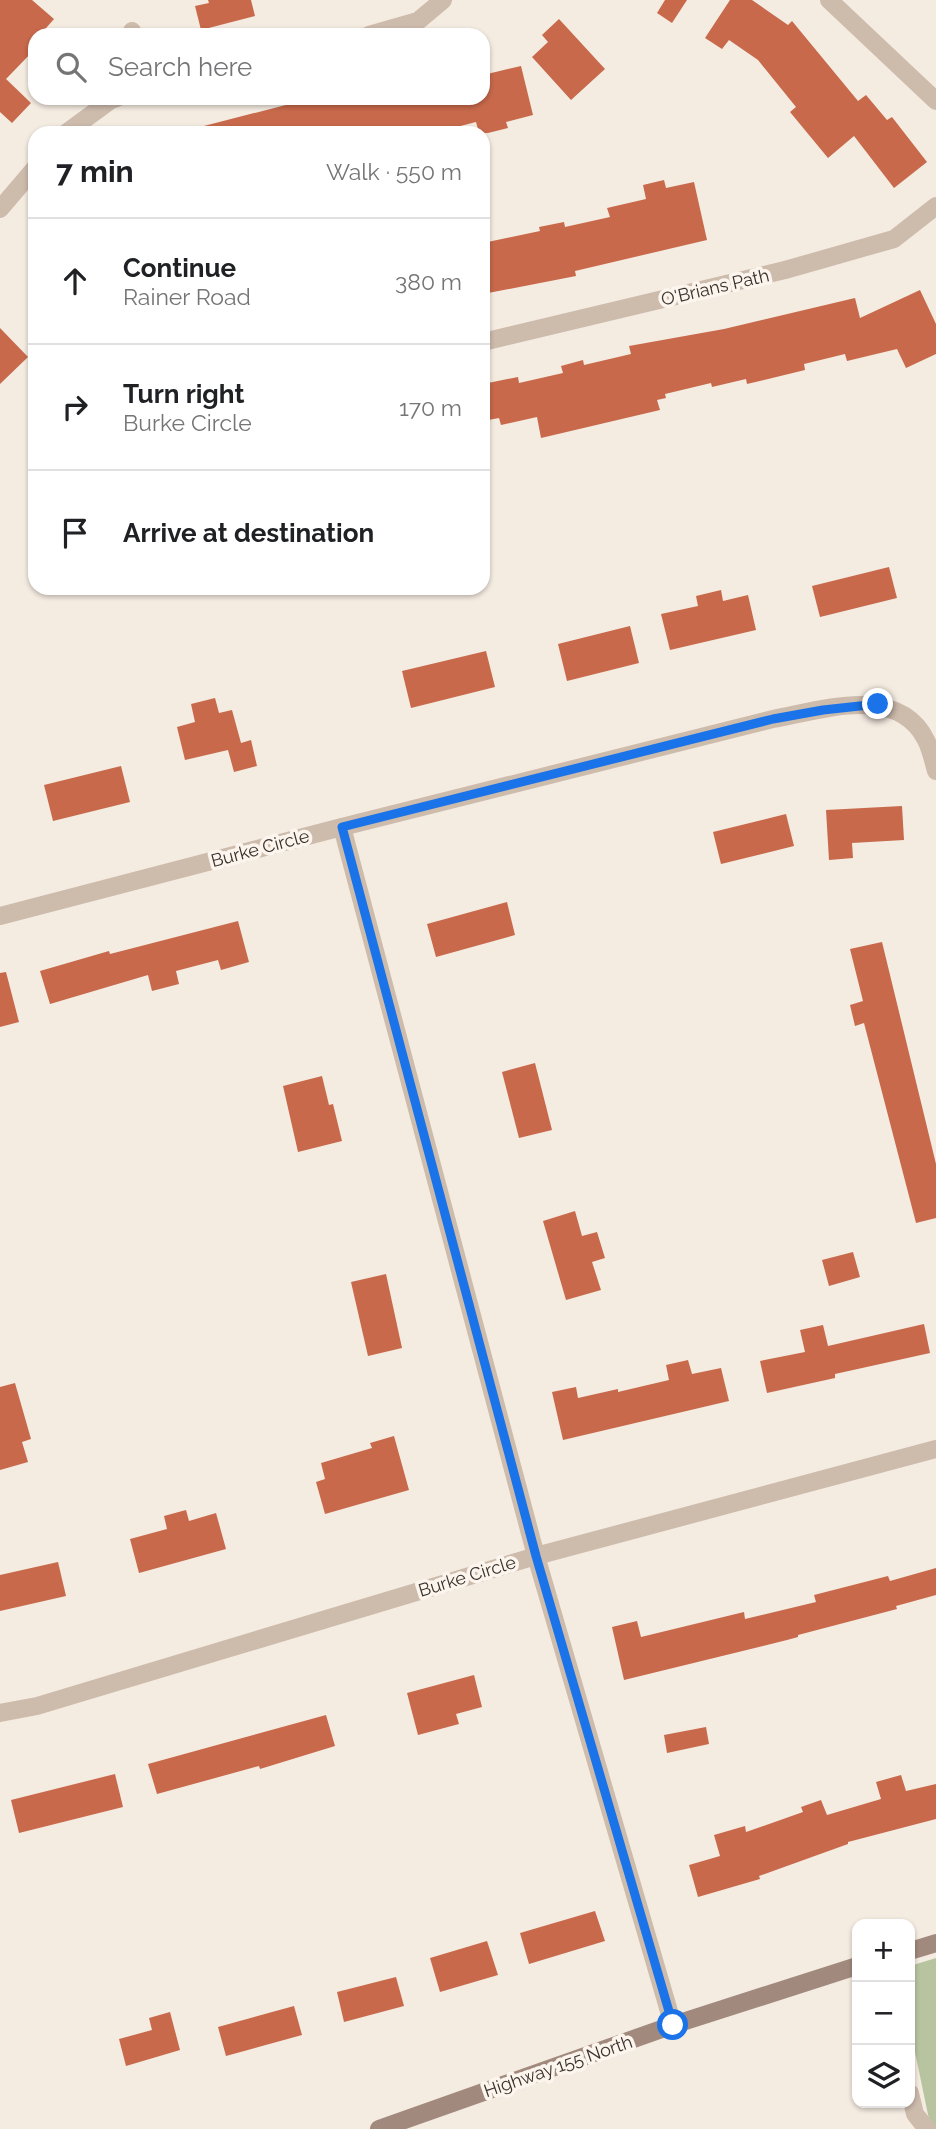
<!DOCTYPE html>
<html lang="en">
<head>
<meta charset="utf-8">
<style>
  :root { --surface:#fff; --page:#f2f2f2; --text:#202124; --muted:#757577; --line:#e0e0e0 }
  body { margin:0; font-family:Raleway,sans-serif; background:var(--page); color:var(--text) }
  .controls { position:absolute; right:21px; bottom:21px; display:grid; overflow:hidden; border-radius:14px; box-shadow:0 2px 5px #0004 }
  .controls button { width:63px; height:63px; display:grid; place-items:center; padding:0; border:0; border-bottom:2px solid var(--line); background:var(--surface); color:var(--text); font:35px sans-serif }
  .stop { position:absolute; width:21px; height:21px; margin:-16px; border:5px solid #1a73e8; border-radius:50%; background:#fff }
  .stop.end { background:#1a73e8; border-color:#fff; box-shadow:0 2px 7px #0008 }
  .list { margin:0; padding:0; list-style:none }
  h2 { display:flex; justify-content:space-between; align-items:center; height:91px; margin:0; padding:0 28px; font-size:30px }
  h2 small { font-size:23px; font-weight:400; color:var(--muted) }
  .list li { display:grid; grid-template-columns:46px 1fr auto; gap:21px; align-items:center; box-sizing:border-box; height:126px; padding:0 28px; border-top:2px solid var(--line) }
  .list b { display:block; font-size:26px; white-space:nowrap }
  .list p { margin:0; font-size:23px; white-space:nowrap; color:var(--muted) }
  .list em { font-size:23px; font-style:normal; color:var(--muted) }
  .icon { flex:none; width:38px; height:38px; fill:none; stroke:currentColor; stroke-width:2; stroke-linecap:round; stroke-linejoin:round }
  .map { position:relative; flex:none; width:936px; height:2129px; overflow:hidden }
  .search { position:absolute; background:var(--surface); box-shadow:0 2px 5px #0004; left:28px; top:28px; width:462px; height:77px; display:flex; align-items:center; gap:18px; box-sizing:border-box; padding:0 24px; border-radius:21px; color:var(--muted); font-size:26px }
  .panel { position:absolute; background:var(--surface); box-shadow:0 2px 5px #0004; left:28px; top:126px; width:462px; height:469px; border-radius:21px }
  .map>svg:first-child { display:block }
  .green { fill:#b8c4a0 }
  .building { fill:#c8694b }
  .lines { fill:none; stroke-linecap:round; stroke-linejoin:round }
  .street { stroke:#cdbbac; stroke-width:18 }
  .secondary { stroke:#a18a7d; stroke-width:18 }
  .route { stroke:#1a73e8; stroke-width:9 }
  .labels { text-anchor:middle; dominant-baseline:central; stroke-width:7; stroke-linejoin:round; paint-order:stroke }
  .street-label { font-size:18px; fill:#3b302b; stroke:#fbf5ee }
</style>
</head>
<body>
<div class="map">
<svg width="936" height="2129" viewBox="0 0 936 2129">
  <rect width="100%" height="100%" fill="#f4ebe1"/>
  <!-- green -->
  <path class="green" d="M 936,1958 L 936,2129 L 931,2129 L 910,2028 L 910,1966 Z"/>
  <!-- building -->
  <g class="building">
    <path d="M 0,0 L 32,0 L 54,19 L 40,35 L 35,35 L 35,49 L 6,79 L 31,103 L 12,123 L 0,112 Z"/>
    <path d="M 208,0 L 251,0 L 255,16 L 201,30 L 195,6 L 209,3 Z"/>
    <path d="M 665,0 L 687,0 L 672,23 L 657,13 Z"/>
    <path d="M 730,0 L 752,0 L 788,25 L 792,21 L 858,101 L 866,95 L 887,120 L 892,117 L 927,162 L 894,188 L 854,136 L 828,158 L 790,112 L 796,107 L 758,60 L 729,40 L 722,49 L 705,38 Z"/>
    <path d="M 559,19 L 605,69 L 571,100 L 532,57 L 548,42 L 542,35 Z"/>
    <path d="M 521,66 L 533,115 L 506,122 L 508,128 L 488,133 L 479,133 L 476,122 L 433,133 L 201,133 L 200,127 L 309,99 L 311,104 L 335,98 L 483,98 L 483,75 Z"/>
    <path d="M 664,180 L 666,188 L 694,182 L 707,240 L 575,271 L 576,276 L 483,294 L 483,243 L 540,231 L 539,227 L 564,222 L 565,227 L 610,217 L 607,208 L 646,199 L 643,185 Z"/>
    <path d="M 920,290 L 936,324 L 936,354 L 906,368 L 897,349 L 847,361 L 845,354 L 804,364 L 805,370 L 747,384 L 746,379 L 712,387 L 711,383 L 665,394 L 666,398 L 657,400 L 660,410 L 541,438 L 537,417 L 501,425 L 499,418 L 483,421 L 483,384 L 518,377 L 519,383 L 563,373 L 561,366 L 583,360 L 584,365 L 631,354 L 629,346 L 724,329 L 855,298 L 860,318 Z"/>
    <path d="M 0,328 L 28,357 L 0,384 Z"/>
    <path d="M 889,567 L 897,598 L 820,617 L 812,586 Z"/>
    <path d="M 721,590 L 723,601 L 748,595 L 756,630 L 670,650 L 661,614 L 698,606 L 696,596 Z"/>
    <path d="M 630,626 L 639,663 L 567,681 L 558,644 Z"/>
    <path d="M 486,651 L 495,687 L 411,708 L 402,671 Z"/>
    <path d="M 215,698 L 219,713 L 232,710 L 241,743 L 251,740 L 257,766 L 234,772 L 228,750 L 185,760 L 177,727 L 195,722 L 191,704 Z"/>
    <path d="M 121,766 L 130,802 L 53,821 L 44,785 Z"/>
    <path d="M 902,806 L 904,840 L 852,843 L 853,858 L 829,860 L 826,810 Z"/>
    <path d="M 786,814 L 794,846 L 721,864 L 713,832 Z"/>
    <path d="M 507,902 L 515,935 L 436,957 L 427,924 Z"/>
    <path d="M 238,921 L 249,962 L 221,970 L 218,960 L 176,971 L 179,984 L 152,991 L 148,975 L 50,1004 L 40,971 L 109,951 L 110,954 Z"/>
    <path d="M 882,942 L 936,1164 L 936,1218 L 916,1223 L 864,1023 L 855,1026 L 850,1005 L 863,1001 L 850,949 Z"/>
    <path d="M 6,972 L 19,1022 L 0,1027 L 0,973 Z"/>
    <path d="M 535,1063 L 552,1130 L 519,1138 L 502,1072 Z"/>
    <path d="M 322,1076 L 329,1105 L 333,1104 L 342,1141 L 298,1152 L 283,1086 Z"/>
    <path d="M 575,1211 L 582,1236 L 597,1232 L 605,1258 L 592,1262 L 601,1290 L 566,1300 L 543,1221 Z"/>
    <path d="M 853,1252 L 860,1277 L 829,1286 L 822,1260 Z"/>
    <path d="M 386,1274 L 402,1348 L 368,1356 L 351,1282 Z"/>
    <path d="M 924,1324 L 930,1353 L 835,1374 L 835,1378 L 767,1393 L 760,1361 L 805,1352 L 800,1330 L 823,1325 L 828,1346 Z"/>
    <path d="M 688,1360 L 692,1374 L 721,1368 L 729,1401 L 563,1440 L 552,1392 L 576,1387 L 578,1398 L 618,1389 L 618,1392 L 669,1380 L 666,1365 Z"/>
    <path d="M 15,1383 L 31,1439 L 22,1442 L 28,1462 L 0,1470 L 0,1387 Z"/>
    <path d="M 394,1436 L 409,1490 L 325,1514 L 316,1482 L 325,1479 L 321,1463 L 372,1448 L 370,1443 Z"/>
    <path d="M 186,1510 L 189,1521 L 216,1513 L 226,1549 L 139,1573 L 130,1539 L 167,1529 L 164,1516 Z"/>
    <path d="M 58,1562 L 66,1596 L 0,1611 L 0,1575 Z"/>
    <path d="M 936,1568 L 936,1595 L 896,1606 L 897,1609 L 798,1635 L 798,1637 L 787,1640 L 624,1680 L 612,1627 L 637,1621 L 641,1637 L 744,1612 L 745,1619 L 816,1602 L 814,1595 L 888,1576 L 890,1581 Z"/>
    <path d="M 474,1675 L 482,1707 L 456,1714 L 459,1724 L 418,1735 L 407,1693 Z"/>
    <path d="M 326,1715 L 335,1746 L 260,1769 L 259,1766 L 157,1794 L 148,1764 Z"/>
    <path d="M 706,1727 L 709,1744 L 667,1753 L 664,1735 Z"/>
    <path d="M 115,1774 L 123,1807 L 19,1833 L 11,1800 Z"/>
    <path d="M 901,1775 L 906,1791 L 936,1784 L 936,1819 L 848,1842 L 848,1844 L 759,1876 L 760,1879 L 698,1897 L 689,1865 L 720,1856 L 714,1835 L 745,1826 L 746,1832 L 803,1812 L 801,1807 L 821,1800 L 827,1815 L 881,1799 L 876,1782 Z"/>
    <path d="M 595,1911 L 605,1941 L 529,1964 L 520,1933 Z"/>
    <path d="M 487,1941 L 498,1975 L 440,1992 L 430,1958 Z"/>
    <path d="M 396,1977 L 404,2006 L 344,2022 L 337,1992 Z"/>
    <path d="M 294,2006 L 302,2035 L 226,2056 L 218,2027 Z"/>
    <path d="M 170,2012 L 180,2050 L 126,2066 L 119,2039 L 152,2030 L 149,2018 Z"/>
  </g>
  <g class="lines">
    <!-- street -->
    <g class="street">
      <path d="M 829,0 L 936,101"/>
      <path d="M 132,31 L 133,35"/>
      <path d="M 369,35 L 418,21 L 443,0"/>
      <path d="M 66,133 L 111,100 L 117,98"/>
      <path d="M 0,209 L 35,168"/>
      <path d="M 483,342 L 785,270 L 894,239 L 936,206"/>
      <path d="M 342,827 L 536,1556 L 673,2025"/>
      <path d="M 0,916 L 342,827 L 773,719 C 822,710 898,684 926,740 C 931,750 933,761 936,771"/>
      <path d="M 0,1713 L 37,1706 L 536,1556 L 936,1449"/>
      <path d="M 910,2093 L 915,2114 L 927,2129"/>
    </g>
    <!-- secondary -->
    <g class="secondary">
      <path d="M 910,1951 L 936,1943"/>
      <path d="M 379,2129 L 673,2025 L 857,1966"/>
    </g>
  </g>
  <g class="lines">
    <!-- route -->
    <path class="route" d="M 673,2025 L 536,1556 L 342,827 L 773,719 L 823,710 L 878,704"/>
  </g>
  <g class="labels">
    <!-- street labels -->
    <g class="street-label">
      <text transform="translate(715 287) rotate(-13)">O'Brians Path</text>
      <text transform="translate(260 848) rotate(-15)">Burke Circle</text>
      <text transform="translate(467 1576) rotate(-17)">Burke Circle</text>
      <text transform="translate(558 2066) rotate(-19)">Highway 155 North</text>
    </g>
  </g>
</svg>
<div class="controls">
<button>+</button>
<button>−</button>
<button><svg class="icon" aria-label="layers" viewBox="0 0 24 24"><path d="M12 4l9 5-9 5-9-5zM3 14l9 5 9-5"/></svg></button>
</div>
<div class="stop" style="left:673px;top:2025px"></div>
<div class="stop end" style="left:878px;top:704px"></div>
<div class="search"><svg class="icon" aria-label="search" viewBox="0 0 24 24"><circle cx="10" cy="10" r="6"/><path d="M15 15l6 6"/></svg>Search here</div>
<section class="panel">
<h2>7 min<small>Walk · 550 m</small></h2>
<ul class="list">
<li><svg class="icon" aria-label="ahead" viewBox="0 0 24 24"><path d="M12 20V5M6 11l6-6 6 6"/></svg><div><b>Continue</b><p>Rainer Road</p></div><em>380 m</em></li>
<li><svg class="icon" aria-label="right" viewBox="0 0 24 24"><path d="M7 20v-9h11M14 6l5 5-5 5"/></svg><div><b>Turn right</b><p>Burke Circle</p></div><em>170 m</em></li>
<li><svg class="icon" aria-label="arrive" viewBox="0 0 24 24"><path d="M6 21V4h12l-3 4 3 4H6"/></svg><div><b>Arrive at destination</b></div></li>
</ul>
</section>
</div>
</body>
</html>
